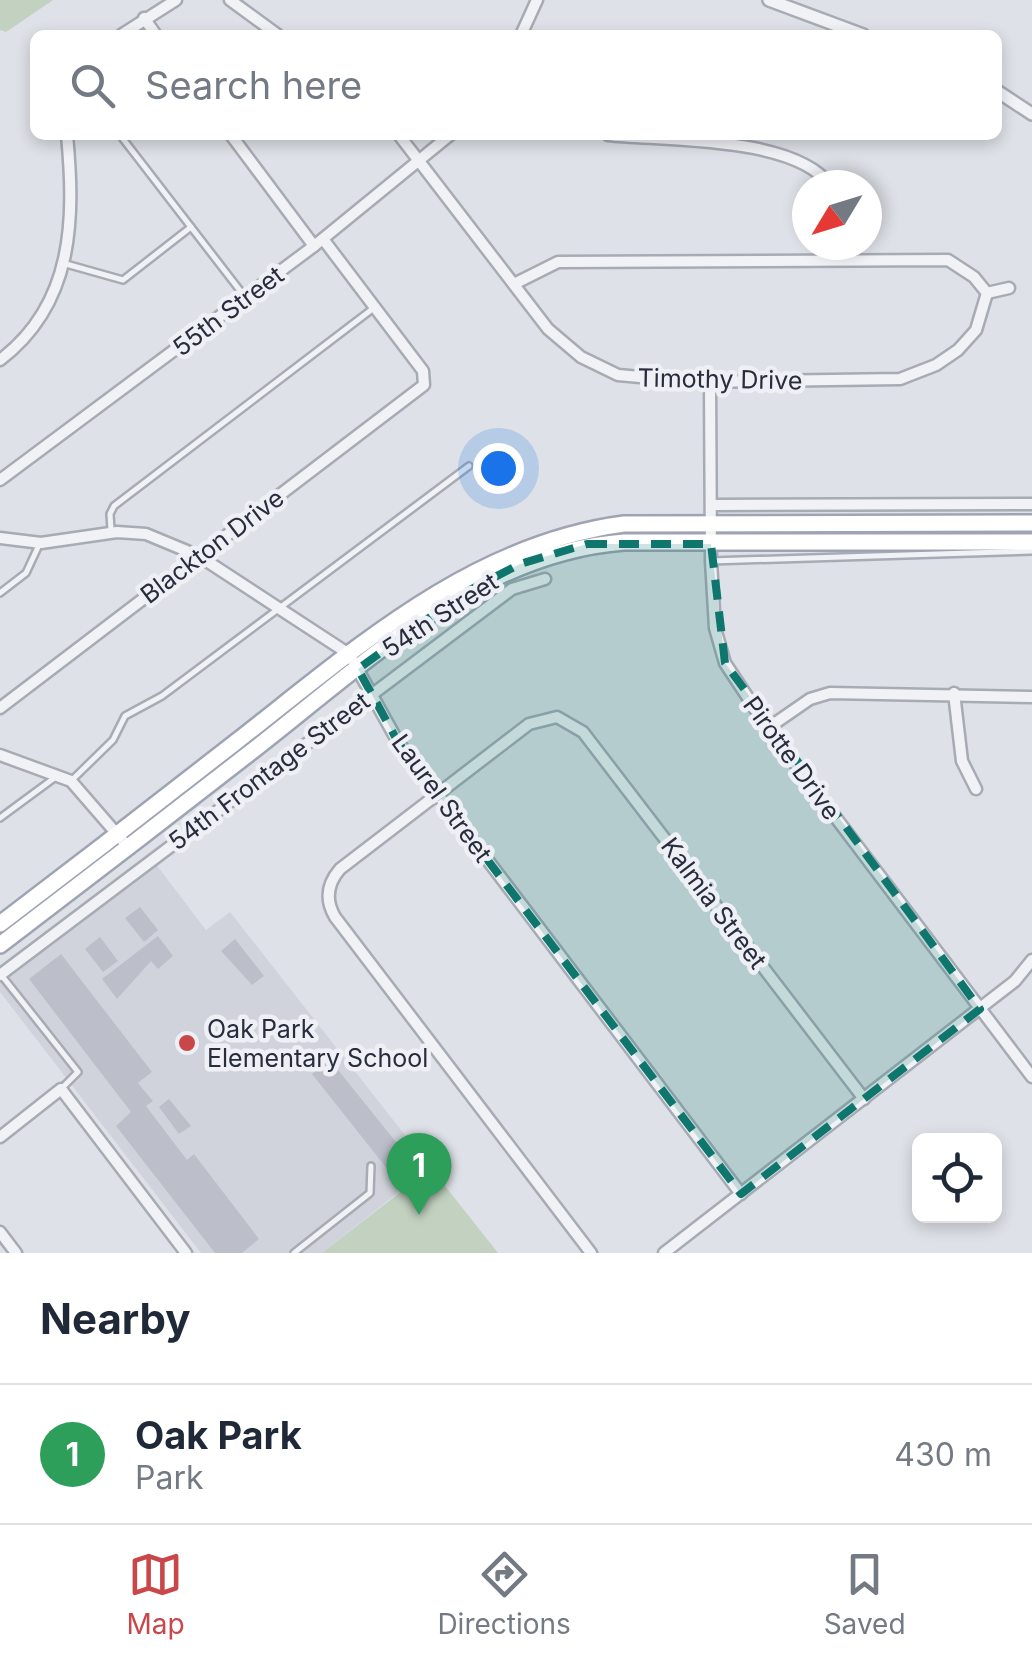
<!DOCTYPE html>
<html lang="en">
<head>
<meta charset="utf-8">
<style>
  :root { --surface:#fff; --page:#f6f6f7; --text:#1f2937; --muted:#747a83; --line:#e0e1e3; --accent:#c94749 }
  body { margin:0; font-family:Inter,sans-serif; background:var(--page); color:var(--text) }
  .controls { position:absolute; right:30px; bottom:30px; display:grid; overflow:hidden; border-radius:15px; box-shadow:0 5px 15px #0003 }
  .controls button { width:90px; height:90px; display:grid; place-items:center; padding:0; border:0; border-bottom:2px solid var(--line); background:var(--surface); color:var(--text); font:50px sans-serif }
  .compass { position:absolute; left:792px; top:170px; width:90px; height:90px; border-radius:50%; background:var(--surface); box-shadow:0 5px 15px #0003; rotate:232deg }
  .you { position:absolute; left:498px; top:468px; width:35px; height:35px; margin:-25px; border:8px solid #fff; border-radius:50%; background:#1a73e8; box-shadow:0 0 0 15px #1a73e833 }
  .badge { display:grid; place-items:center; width:65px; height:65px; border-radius:50%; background:var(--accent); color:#fff; font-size:32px; font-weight:700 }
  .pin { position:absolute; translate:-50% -82px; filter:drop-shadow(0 2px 5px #0008) }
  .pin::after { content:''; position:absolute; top:52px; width:35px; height:30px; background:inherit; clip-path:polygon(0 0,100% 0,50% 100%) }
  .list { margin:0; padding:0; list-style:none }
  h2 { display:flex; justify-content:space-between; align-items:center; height:130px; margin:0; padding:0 40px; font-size:42px }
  h2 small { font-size:32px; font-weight:400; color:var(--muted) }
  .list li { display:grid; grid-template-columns:65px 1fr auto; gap:30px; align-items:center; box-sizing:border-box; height:140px; padding:0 40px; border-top:2px solid var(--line) }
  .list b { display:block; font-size:38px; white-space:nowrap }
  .list p { margin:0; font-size:32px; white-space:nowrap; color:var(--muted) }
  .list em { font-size:32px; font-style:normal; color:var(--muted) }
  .icon { flex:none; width:55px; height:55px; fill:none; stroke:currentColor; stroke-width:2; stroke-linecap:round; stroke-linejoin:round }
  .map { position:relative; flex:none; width:1032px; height:1253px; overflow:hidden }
  .search { position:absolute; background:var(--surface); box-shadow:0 5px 15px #0003; left:30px; right:30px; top:30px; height:110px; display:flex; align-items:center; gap:25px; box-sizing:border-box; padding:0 35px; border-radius:15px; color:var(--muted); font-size:38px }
  .sheet { height:270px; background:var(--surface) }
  nav { display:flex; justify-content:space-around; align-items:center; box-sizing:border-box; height:140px; border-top:2px solid var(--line); background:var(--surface); font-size:28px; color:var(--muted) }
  nav a { display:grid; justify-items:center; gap:5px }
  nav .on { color:var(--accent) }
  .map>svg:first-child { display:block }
  .built { fill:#d1d3dc }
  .green { fill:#c2d1c0 }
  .building { fill:#bcbfca }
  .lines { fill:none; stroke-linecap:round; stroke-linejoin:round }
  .service-casing { stroke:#a7abb4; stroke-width:10 }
  .minor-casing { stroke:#a7abb4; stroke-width:15 }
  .tertiary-casing { stroke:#a7abb4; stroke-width:16 }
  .primary-casing { stroke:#9ea4b3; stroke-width:20 }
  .service { stroke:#f1f2f6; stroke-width:5 }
  .minor { stroke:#f1f2f6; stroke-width:10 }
  .tertiary { stroke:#f1f2f6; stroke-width:11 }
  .primary { stroke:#fff; stroke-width:15 }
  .marked { fill:#0f766e; fill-opacity:0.2; stroke:#0f766e; stroke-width:8; stroke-dasharray:20 12; stroke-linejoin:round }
  .poi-dot { fill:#c94749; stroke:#eef0f5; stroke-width:4 }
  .labels { text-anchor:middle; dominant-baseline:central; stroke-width:9; stroke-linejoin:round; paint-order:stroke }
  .street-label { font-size:25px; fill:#282d3e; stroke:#eef0f5 }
  .poi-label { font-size:25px; fill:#282d3e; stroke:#eef0f5; text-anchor:start }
</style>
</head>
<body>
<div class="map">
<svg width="1032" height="1253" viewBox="0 0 1032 1253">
  <rect width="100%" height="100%" fill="#dee1e7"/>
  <!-- built -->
  <path class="built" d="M 155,863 L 206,930 L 230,912 L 430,1167 L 322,1253 L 201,1253 L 0,992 L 0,981 Z"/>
  <!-- green -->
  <g class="green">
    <path d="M 0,0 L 53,0 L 6,32 L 0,30 Z"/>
    <path d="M 430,1167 L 498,1253 L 322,1253 L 421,1176 Z"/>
  </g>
  <!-- building -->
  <g class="building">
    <path d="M 140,907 L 158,930 L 144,942 L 125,918 Z"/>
    <path d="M 158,936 L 173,956 L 158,969 L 151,961 L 117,999 L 102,979 Z"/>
    <path d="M 100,937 L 118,961 L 103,972 L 85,949 Z"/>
    <path d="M 235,939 L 264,976 L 252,985 L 221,951 Z"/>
    <path d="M 61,954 L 152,1072 L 138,1083 L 153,1101 L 146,1106 L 187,1160 L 194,1154 L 259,1239 L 242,1253 L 215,1253 L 116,1126 L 131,1112 L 29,979 Z"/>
    <path d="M 330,1060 L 416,1167 L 396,1180 L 312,1074 Z"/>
    <path d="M 169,1099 L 191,1126 L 179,1134 L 159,1107 Z"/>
  </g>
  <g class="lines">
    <defs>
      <g id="service">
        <path d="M 120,135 L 245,297"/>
        <path d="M 66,264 L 123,280 L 191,227"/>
        <path d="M 111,530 L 110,514 L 114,506 L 375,307"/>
        <path d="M 711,561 L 1032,551"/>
        <path d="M 0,593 L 26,573 L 39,545"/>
        <path d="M 71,781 L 113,740 L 125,716 L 162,696 L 469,466"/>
        <path d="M 0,818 L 57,776"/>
        <path d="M 2,976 L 78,1072 L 61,1089"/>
        <path d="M 294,1253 L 370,1193 L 371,1166"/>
      </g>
      <g id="minor">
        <path d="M 230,0 L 278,35"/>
        <path d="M 144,18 L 156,35"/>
        <path d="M 121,35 L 176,0"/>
        <path d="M 521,35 L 537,0"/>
        <path d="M 231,135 L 314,246"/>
        <path d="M 399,135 L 548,329 L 581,357 L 618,375 L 696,382 L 900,379 L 936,365 L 958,350 L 976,330 L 987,293"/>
        <path d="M 608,135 C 666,141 794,136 830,185"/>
        <path d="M 845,245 L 847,260"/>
        <path d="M 514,284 L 558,262 L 948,260 L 974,277 L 987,293"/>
        <path d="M 987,293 L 1009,288"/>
        <path d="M 0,360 C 74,304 75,219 67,135"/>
        <path d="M 710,382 L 711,561 L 715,628 L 725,663 L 768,728 L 1032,1077"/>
        <path d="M 0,480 L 314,246 L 450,135"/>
        <path d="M 714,505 L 1032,504"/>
        <path d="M 0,538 L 41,543 L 117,532 L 146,534 L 199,556 L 349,654 L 398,742 L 741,1194"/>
        <path d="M 954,693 L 962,761 L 976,789"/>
        <path d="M 0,708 L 424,385 L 423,371 L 323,239"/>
        <path d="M 768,728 L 810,699 L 830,693 L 1032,697"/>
        <path d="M 0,755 L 71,781 L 129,848"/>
        <path d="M 0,975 L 512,589 L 545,579"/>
        <path d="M 0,1137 L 61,1089 L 186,1253"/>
        <path d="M 0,1232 L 16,1253"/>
        <path d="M 591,1253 L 335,917 C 325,900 327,884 340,869 L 529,724 L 557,717 L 583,732 L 864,1099"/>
        <path d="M 664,1253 L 1015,981 L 1032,960"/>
      </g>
      <g id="tertiary">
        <path d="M 769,0 L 863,35"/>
        <path d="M 997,91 L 1032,114"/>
      </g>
      <g id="primary">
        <path d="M 0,924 C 79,864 158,803 236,742 C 354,650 471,544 624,524 L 1032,523"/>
        <path d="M 0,945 C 83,882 165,819 247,755 C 360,668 476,553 624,542 L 1032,542"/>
      </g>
    </defs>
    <!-- service casing -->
    <use href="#service" class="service-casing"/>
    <!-- minor casing -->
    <use href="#minor" class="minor-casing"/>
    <!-- tertiary casing -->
    <use href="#tertiary" class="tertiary-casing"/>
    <!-- primary casing -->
    <use href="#primary" class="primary-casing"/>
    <!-- service -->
    <use href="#service" class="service"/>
    <!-- minor -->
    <use href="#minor" class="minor"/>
    <!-- tertiary -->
    <use href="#tertiary" class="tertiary"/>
    <!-- primary -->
    <use href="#primary" class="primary"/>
  </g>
  <!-- marked area -->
  <path class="marked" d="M 587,544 L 711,544 L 725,663 L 980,1009 L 741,1194 L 398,742 L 358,669 L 462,594 L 520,564 Z"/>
  <!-- markers -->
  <circle class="poi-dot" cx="187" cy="1043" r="10"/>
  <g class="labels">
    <!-- street labels -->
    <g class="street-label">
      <text transform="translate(228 311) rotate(-37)">55th Street</text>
      <text transform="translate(720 379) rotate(1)">Timothy Drive</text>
      <text transform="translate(212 546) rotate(-37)">Blackton Drive</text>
      <text transform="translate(440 615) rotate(-33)">54th Street</text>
      <text transform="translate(792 758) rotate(54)">Pirotte Drive</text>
      <text transform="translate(269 771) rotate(-37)">54th Frontage Street</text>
      <text transform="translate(442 798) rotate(54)">Laurel Street</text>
      <text transform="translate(714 903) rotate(53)">Kalmia Street</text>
    </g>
    <!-- poi labels -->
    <g class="poi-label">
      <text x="207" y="1029">Oak Park<tspan x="207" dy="29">Elementary School</tspan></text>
    </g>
  </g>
</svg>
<div class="controls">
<button><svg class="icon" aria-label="locate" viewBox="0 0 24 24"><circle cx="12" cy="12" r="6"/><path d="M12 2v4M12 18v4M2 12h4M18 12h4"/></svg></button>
</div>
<svg class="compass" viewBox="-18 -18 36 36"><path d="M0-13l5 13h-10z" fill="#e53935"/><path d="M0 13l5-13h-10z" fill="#747a83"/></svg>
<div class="you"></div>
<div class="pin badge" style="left:419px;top:1215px;background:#2e9e5b">1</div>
<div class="search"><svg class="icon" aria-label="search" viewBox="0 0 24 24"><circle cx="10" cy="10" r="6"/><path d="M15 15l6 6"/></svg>Search here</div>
</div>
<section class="sheet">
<h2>Nearby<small></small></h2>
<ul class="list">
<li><span class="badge" style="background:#2e9e5b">1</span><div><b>Oak Park</b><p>Park</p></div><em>430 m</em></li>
</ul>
</section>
<nav>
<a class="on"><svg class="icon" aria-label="map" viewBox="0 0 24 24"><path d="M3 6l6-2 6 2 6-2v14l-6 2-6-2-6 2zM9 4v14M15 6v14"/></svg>Map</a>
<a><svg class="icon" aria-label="directions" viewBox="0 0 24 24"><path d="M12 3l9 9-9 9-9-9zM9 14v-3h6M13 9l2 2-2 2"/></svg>Directions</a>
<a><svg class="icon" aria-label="saved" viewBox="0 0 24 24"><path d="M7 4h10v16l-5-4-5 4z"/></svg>Saved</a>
</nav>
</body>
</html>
